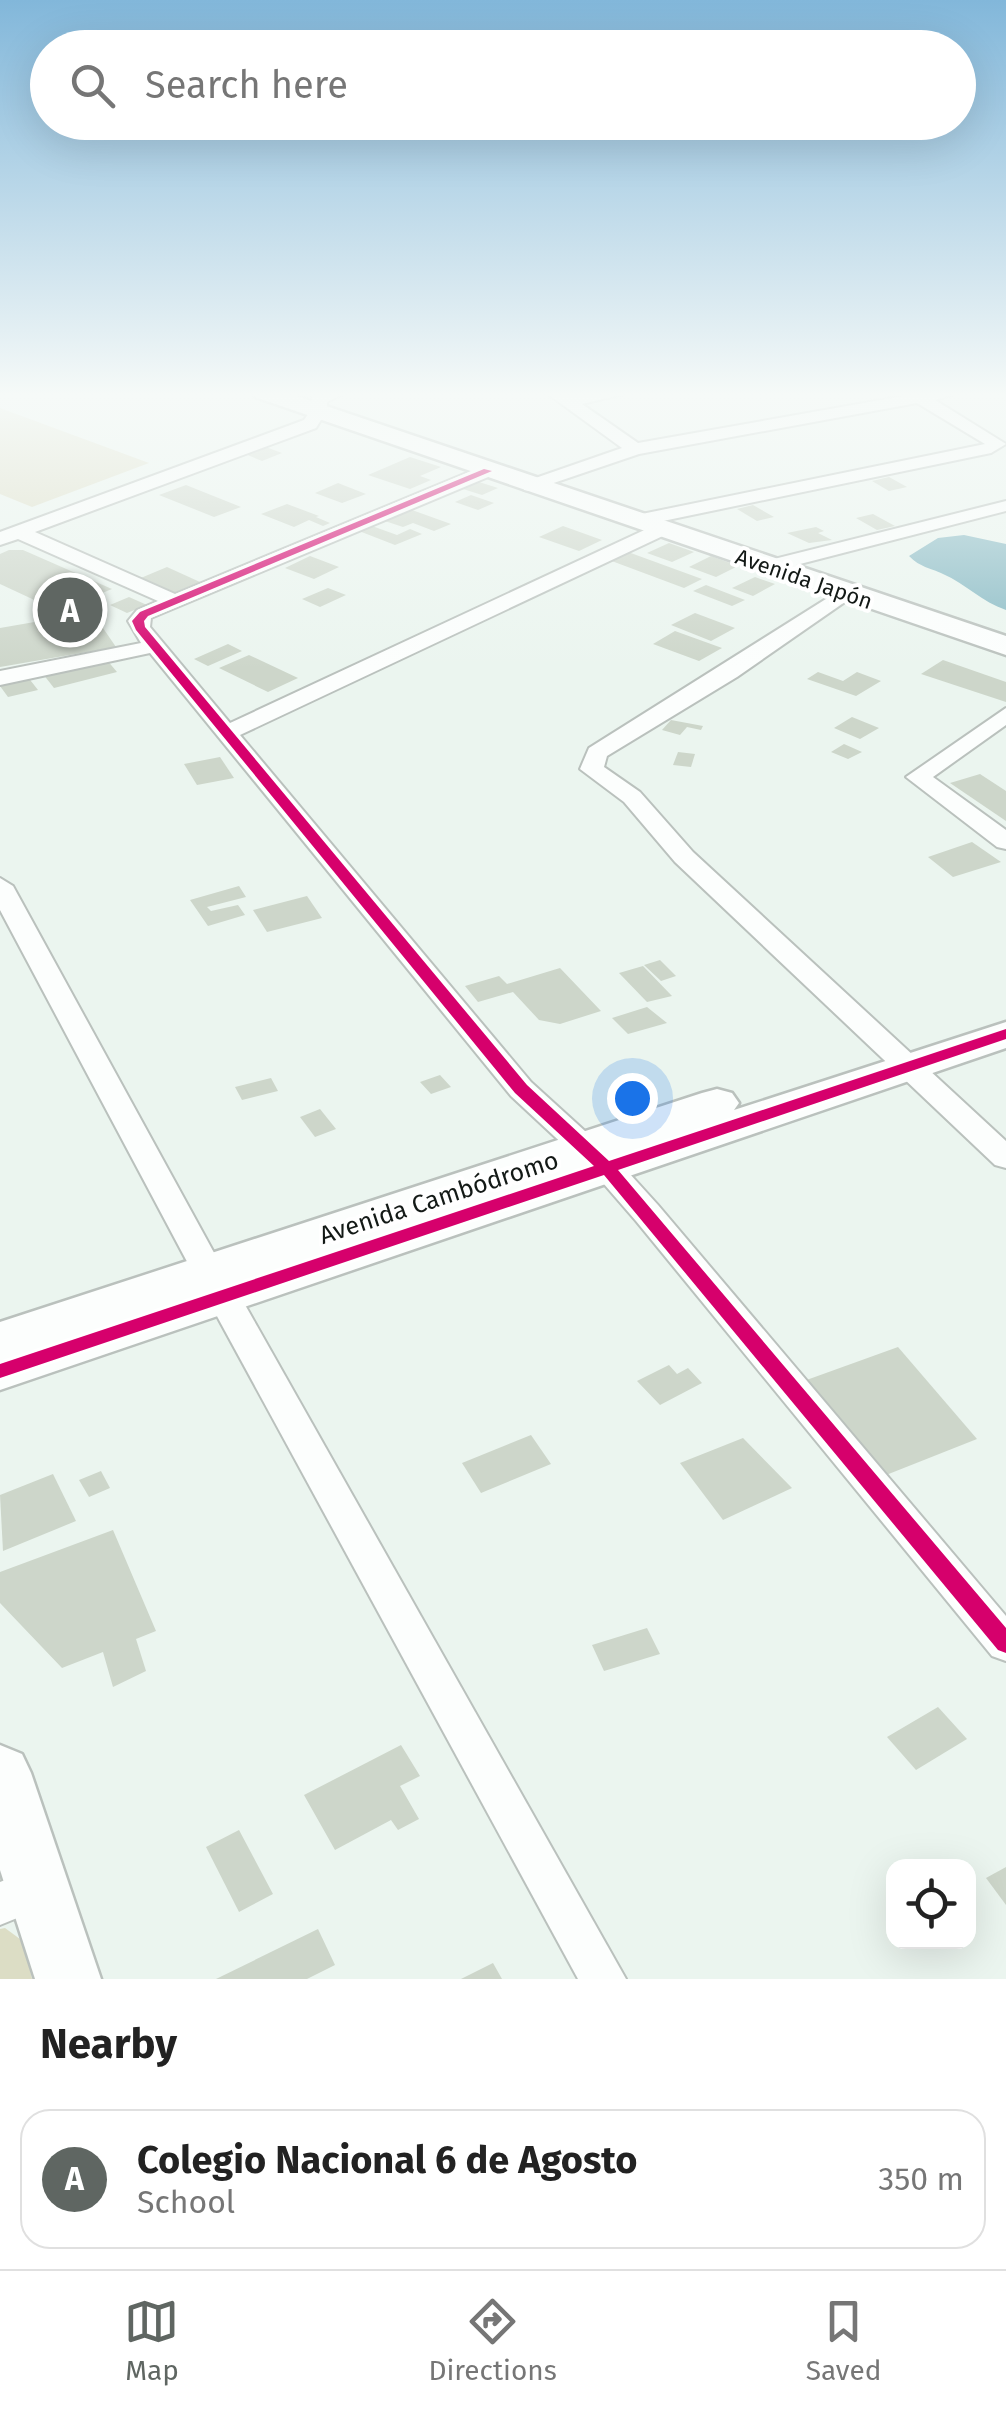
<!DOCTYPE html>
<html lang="en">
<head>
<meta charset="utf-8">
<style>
  :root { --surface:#fff; --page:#f6f6f6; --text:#222; --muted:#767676; --line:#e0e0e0; --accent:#5f6662 }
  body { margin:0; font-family:"Fira Sans",sans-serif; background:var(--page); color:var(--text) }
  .controls { position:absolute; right:30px; bottom:30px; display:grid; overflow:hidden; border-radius:20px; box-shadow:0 10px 40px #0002 }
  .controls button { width:90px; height:90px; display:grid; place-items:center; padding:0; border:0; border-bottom:2px solid var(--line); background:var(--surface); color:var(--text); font:50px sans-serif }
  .you { position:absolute; left:632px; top:1098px; width:35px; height:35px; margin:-25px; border:8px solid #fff; border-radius:50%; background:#1a73e8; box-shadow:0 0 0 15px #1a73e833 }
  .badge { display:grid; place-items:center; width:65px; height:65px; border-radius:50%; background:var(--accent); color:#fff; font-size:32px; font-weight:700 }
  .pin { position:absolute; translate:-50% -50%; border:5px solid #fff; box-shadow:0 2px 10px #0006 }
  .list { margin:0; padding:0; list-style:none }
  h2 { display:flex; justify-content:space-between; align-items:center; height:130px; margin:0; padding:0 40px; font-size:42px }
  h2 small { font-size:32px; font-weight:400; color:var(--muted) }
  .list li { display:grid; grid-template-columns:65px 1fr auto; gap:30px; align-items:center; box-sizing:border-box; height:140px; margin:0 20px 20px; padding:0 20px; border:2px solid var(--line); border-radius:30px }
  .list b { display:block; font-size:38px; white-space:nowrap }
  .list p { margin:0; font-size:32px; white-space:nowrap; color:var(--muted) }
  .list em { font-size:32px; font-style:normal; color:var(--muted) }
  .icon { flex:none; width:55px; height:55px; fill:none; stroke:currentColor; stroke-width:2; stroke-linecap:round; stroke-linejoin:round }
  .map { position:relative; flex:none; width:1006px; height:1979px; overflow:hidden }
  .search { position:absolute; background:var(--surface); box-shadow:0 10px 40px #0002; left:30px; right:30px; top:30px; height:110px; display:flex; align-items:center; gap:25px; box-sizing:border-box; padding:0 35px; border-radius:55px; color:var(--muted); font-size:38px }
  .sheet { height:290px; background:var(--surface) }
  nav { display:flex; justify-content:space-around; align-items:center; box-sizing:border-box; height:140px; border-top:2px solid var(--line); background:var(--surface); font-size:28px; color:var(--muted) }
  nav a { display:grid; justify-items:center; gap:5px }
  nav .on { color:var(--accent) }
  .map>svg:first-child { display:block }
  .green { fill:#dcddc5 }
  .water { fill:#8abbc5 }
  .building { fill:#cdd6ca }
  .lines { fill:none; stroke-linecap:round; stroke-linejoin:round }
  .street-casing { stroke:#bac1bd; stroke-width:4 }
  .secondary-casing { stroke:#bac1bd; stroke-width:5 }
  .street { fill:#fcfefd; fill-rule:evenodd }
  .secondary { fill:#fcfefd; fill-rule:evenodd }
  .cycleway-casing { stroke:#fff; stroke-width:6 }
  .cycleway { fill:#d6006c; fill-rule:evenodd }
  .labels { text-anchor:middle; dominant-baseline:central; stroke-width:8; stroke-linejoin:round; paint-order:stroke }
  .far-street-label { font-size:22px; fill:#131916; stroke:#fff }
  .street-label { font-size:25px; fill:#131916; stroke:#fff }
</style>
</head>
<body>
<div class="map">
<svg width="1006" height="1979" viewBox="0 0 1006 1979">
  <rect width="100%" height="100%" fill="#ebf5ef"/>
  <!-- green -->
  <g class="green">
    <path d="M 0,408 L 149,463 L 32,507 L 0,494 Z"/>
    <path d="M 5,1928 L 24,1942 L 32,1979 L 0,1979 L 0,1929 Z"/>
  </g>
  <!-- water -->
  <path class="water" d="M 964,535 L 1006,544 L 1006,610 C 982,602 966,584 943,574 C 929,567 921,568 909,556 L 938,538 Z"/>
  <!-- building -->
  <g class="building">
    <path d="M 263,446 L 282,453 L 262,461 L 243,453 Z"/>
    <path d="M 410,457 L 441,467 L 420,476 L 431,480 L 410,489 L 368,475 Z"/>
    <path d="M 889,477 L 907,487 L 889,491 L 872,481 Z"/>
    <path d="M 479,482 L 498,488 L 482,495 L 463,489 Z"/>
    <path d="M 338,483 L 366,494 L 342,503 L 315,493 Z"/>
    <path d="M 186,485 L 241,507 L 214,517 L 159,495 Z"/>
    <path d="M 471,495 L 494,503 L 478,510 L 455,502 Z"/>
    <path d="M 287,504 L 319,516 L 316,517 L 330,523 L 323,526 L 309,520 L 294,527 L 261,514 Z"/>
    <path d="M 753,505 L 774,517 L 757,521 L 737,509 Z"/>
    <path d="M 412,510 L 451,524 L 434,531 L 413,523 L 403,527 L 385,521 Z"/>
    <path d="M 873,514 L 895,526 L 877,530 L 856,518 Z"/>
    <path d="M 372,526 L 397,535 L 410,529 L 422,534 L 395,545 L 359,531 Z"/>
    <path d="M 563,526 L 602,540 L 579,551 L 539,537 Z"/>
    <path d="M 816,527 L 824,531 L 818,533 L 832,540 L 809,543 L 787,533 Z"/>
    <path d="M 669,543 L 694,552 L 672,562 L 647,553 Z"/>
    <path d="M 9,550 L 23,550 L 112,589 L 58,611 L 0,584 L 0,554 Z"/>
    <path d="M 628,552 L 702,579 L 684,588 L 609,560 Z"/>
    <path d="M 310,556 L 339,567 L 314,579 L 285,568 Z"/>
    <path d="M 711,556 L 738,566 L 716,577 L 689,567 Z"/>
    <path d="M 167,567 L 200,582 L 176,592 L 165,592 L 136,580 Z"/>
    <path d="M 755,577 L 775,584 L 753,596 L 732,588 Z"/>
    <path d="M 706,585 L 745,600 L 732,606 L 693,591 Z"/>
    <path d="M 328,588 L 346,595 L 320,607 L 302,599 Z"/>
    <path d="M 129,597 L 147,605 L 127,613 L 110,605 Z"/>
    <path d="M 92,612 L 116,647 L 0,667 L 0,628 Z"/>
    <path d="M 695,613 L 735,628 L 711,641 L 671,625 Z"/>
    <path d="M 675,631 L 722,648 L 699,661 L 653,644 Z"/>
    <path d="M 228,644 L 242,651 L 208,666 L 194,659 Z"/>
    <path d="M 249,655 L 298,678 L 268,692 L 219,668 Z"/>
    <path d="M 106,659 L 117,672 L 54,688 L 43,674 Z"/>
    <path d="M 943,660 L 1006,682 L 1006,702 L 921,674 Z"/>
    <path d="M 818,672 L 843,681 L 857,672 L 881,681 L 856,696 L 807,679 Z"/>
    <path d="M 27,676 L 38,690 L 8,697 L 0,686 L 0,682 Z"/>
    <path d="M 852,717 L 879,728 L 860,739 L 834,728 Z"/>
    <path d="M 671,720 L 703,726 L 701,730 L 687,727 L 680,735 L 662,730 Z"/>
    <path d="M 844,744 L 862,752 L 848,759 L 831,752 Z"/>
    <path d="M 678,752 L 695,754 L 691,767 L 673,765 Z"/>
    <path d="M 220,757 L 234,778 L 197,785 L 184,764 Z"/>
    <path d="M 980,774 L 1006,791 L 1006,821 L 950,783 Z"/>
    <path d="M 972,842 L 1001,862 L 953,877 L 928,857 Z"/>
    <path d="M 239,886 L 246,897 L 207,907 L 211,911 L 238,905 L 245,915 L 208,926 L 190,900 Z"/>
    <path d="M 307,896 L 322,918 L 267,932 L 253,910 Z"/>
    <path d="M 660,960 L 676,976 L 661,981 L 644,965 Z"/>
    <path d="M 643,966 L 672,996 L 647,1002 L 619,973 Z"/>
    <path d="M 560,968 L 601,1011 L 560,1024 L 539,1020 L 513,992 L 478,1002 L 465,986 L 499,976 L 507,984 Z"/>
    <path d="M 647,1007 L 667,1023 L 628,1034 L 612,1018 Z"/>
    <path d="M 440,1075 L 451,1087 L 431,1094 L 420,1082 Z"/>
    <path d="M 271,1078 L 278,1091 L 242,1100 L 235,1087 Z"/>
    <path d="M 320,1109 L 336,1129 L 315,1137 L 300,1117 Z"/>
    <path d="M 898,1347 L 977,1439 L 876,1479 L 801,1382 Z"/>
    <path d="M 669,1365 L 677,1374 L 688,1368 L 702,1383 L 660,1405 L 637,1381 Z"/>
    <path d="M 531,1435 L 551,1464 L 481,1493 L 462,1463 Z"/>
    <path d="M 743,1438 L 792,1488 L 723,1520 L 680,1463 Z"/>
    <path d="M 101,1471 L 110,1488 L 89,1497 L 79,1480 Z"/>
    <path d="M 53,1474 L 76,1521 L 3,1551 L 0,1495 Z"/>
    <path d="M 113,1530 L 156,1631 L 136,1639 L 146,1671 L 113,1687 L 103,1652 L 62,1668 L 0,1603 L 0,1572 Z"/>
    <path d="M 647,1628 L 660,1654 L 604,1671 L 592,1645 Z"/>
    <path d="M 938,1707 L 967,1739 L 916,1770 L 887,1737 Z"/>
    <path d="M 401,1745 L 420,1776 L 400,1786 L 419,1819 L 398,1830 L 391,1820 L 335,1850 L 304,1795 Z"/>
    <path d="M 239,1830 L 273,1894 L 239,1912 L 206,1847 Z"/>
    <path d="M 1006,1867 L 1006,1905 L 986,1878 Z"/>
    <path d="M 318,1929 L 335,1965 L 307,1979 L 216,1979 Z"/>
    <path d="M 493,1963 L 502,1979 L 461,1979 Z"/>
  </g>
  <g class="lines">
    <defs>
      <g id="street">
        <path d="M 324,392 L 347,392 L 327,402 L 327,410 L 316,428 L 35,532 L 175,594 L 481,467 L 493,467 L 493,475 L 151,618 L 150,627 L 230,723 L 653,526 L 667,526 L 667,534 L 240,735 L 531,1082 L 619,1162 L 658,1205 L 1006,1616 L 1006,1661 L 992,1656 L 636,1221 L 597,1176 L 511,1096 L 150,653 L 0,685 L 0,671 L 141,643 L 128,621 L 137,610 L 158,601 L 18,539 L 0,545 L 0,532 L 304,420 L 311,410 L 312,396 Z"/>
        <path d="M 545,392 L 564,392 L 570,396 L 632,392 L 582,404 L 638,443 L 926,392 L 961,392 L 935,400 L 1006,444 L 991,453 L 634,527 L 625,521 L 627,517 L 985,444 L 917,403 L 639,454 L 530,491 L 524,490 L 524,482 L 622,448 Z"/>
        <path d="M 1006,501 L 1006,511 L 769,572 L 759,566 L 762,562 Z"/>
        <path d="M 845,587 L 852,589 L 852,597 L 737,677 L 607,756 L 604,767 L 640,792 L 693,852 L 1006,1141 L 1006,1168 L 995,1165 L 675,862 L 624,802 L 580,769 L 589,748 Z"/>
        <path d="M 1006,708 L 1006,725 L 933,777 L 1006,830 L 1006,849 L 997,847 L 906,777 Z"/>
        <path d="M 0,878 L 13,886 L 224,1271 L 220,1279 L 208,1282 L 196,1279 L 192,1271 L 0,910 Z"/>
        <path d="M 223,1284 L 235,1288 L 240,1296 L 626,1979 L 578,1979 L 206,1296 L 211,1288 Z"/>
        <path d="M 38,1867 L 54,1873 L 60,1888 L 54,1903 L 0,1925 L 0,1882 Z"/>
      </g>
      <g id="secondary">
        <path d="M 251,392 L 285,392 L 1006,636 L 1006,655 L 255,397 Z"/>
        <path d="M 1006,1022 L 1006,1048 L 0,1390 L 0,1322 L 702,1093 L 717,1089 L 732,1093 L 739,1103 L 734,1110 Z"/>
        <path d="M 0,1745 L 22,1754 L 31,1773 L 101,1979 L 35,1979 L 0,1870 Z"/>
      </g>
    </defs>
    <!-- street casing -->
    <use href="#street" class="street-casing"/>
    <!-- secondary casing -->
    <use href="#secondary" class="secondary-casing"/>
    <!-- street -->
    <use href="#street" class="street"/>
    <!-- secondary -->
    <use href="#secondary" class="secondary"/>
    <defs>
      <path id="cycleway" d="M 484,469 L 492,471 L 148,616 L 144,621 L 145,627 L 527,1085 L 609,1161 L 1006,1029 L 1006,1039 L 618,1170 L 1006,1628 L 1006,1653 L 998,1650 L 604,1175 L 0,1378 L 0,1364 L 594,1166 L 515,1093 L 136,630 L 132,621 L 140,612 Z"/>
    </defs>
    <!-- cycleway casing -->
    <use href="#cycleway" class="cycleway-casing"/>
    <!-- cycleway -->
    <use href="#cycleway" class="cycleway"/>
  </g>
  <!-- sky -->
  <linearGradient id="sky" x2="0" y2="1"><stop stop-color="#82b7da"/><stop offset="0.59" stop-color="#f6faf8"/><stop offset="1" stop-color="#f6faf8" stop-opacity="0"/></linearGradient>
  <rect width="1006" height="669" fill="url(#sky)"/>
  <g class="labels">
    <!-- far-street labels -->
    <g class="far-street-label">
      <text transform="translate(804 579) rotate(19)">Avenida Japón</text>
    </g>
    <!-- street labels -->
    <g class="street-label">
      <text transform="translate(439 1198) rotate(-18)">Avenida Cambódromo</text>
    </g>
  </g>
</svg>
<div class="controls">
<button><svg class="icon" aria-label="locate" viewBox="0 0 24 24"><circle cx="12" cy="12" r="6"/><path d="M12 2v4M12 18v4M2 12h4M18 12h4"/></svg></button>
</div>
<div class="you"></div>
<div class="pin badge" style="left:70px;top:610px">A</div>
<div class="search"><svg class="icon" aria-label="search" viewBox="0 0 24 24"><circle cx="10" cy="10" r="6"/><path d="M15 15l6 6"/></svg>Search here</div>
</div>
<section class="sheet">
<h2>Nearby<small></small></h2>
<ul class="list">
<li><span class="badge">A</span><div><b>Colegio Nacional 6 de Agosto</b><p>School</p></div><em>350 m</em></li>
</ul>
</section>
<nav>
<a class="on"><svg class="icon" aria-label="map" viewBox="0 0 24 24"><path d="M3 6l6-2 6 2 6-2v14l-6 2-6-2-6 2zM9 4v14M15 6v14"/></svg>Map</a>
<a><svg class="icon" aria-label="directions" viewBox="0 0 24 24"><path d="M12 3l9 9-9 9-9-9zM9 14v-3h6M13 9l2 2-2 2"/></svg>Directions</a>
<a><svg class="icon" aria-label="saved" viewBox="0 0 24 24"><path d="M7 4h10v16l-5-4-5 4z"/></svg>Saved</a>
</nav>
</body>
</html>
